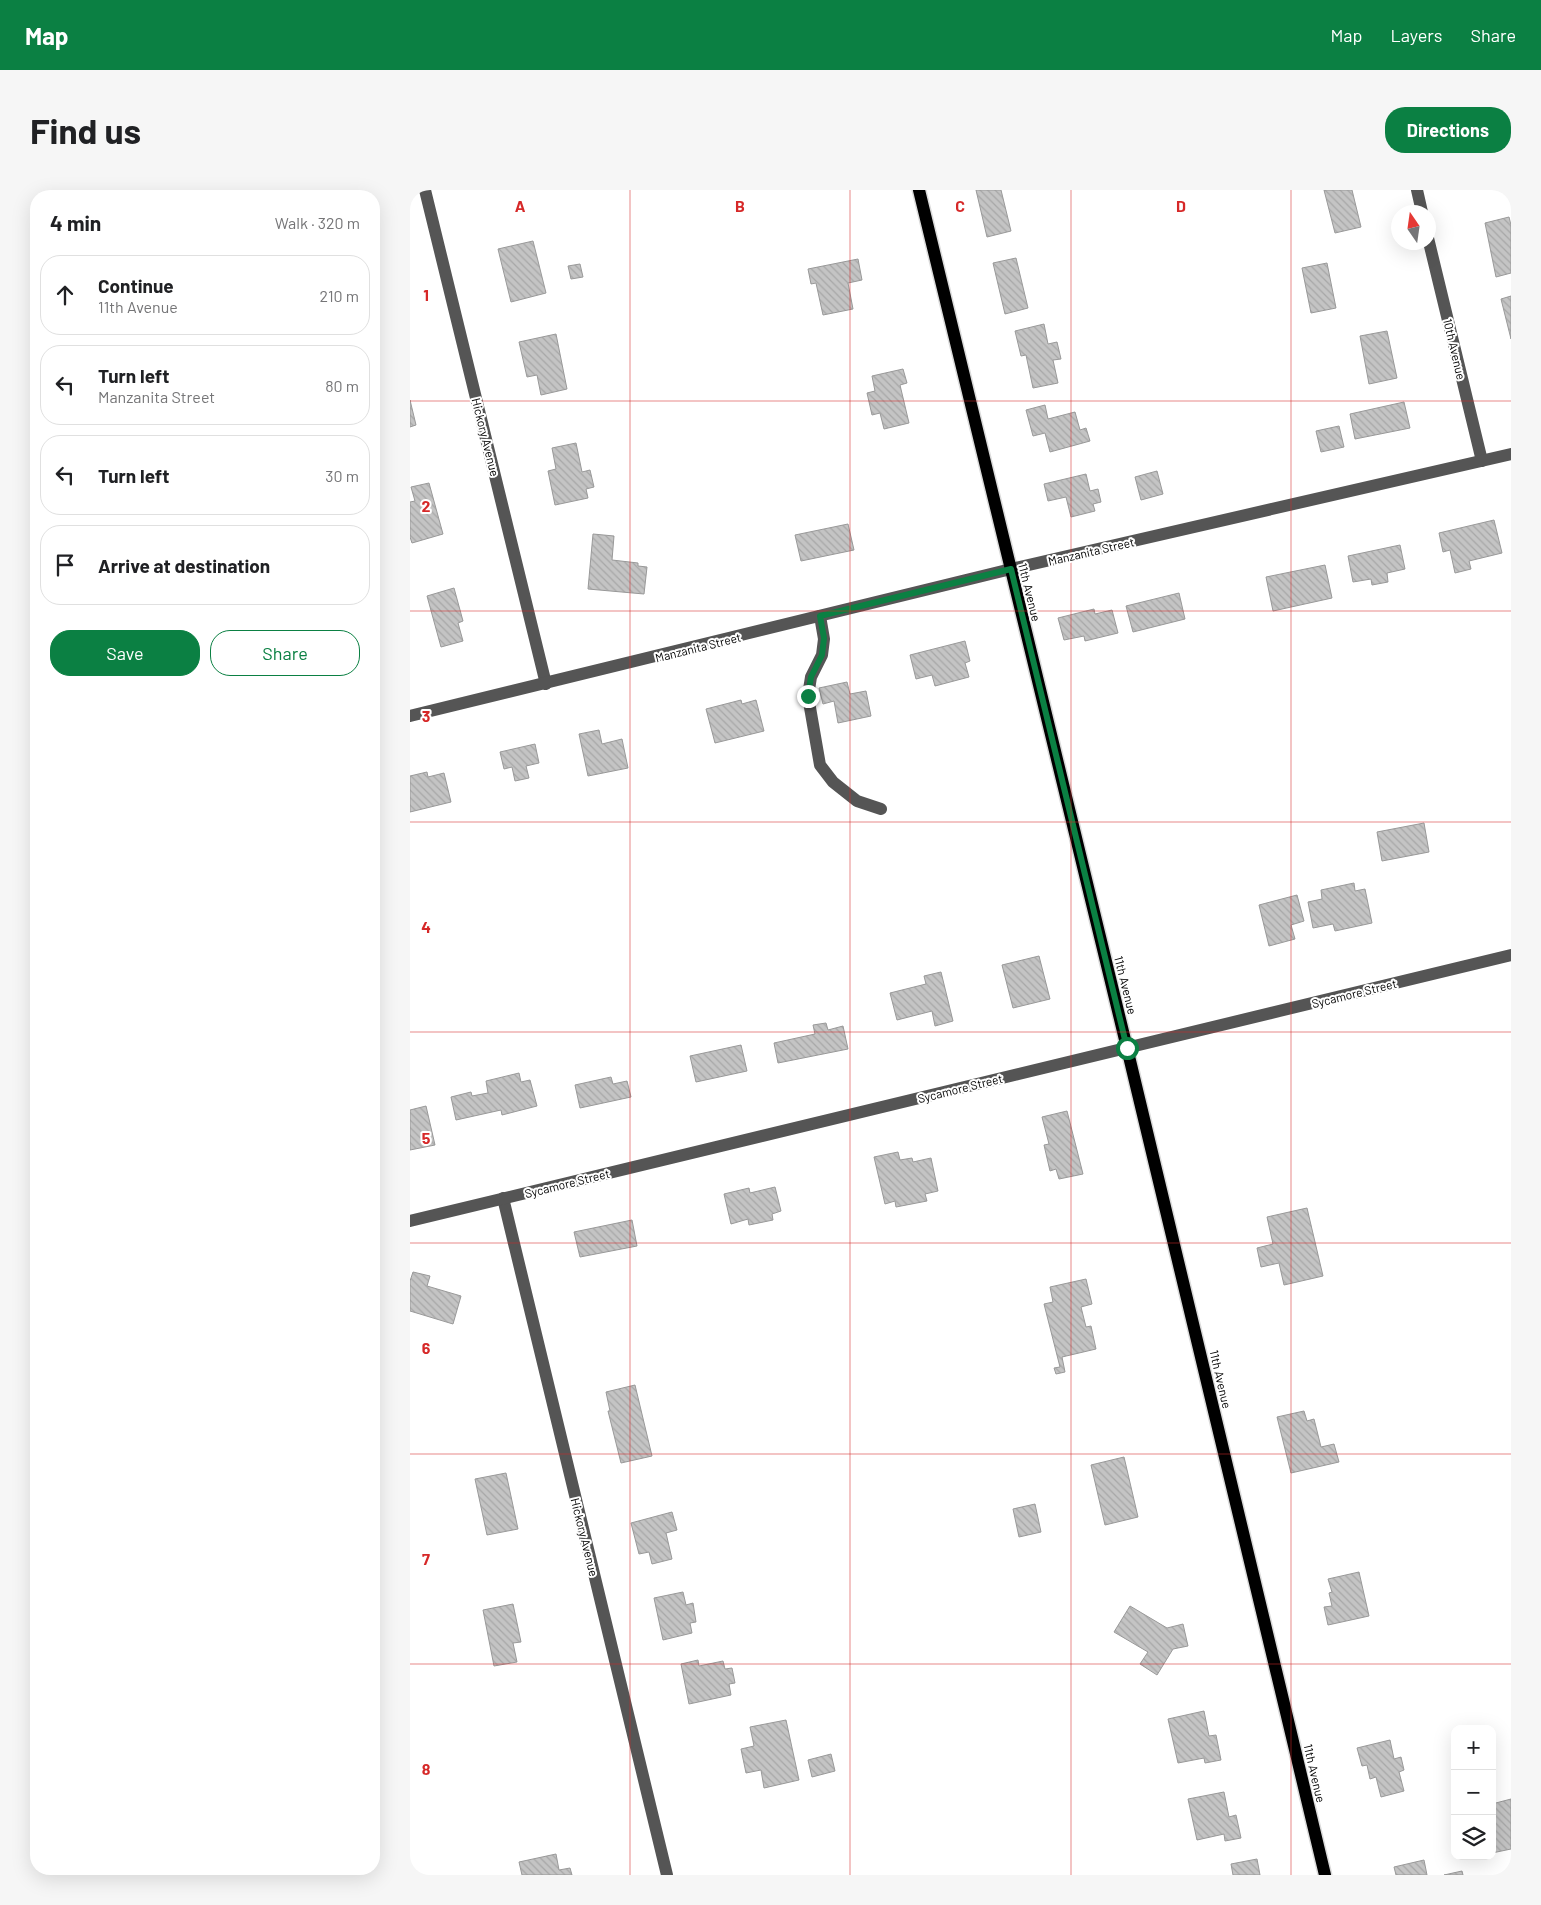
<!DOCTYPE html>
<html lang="en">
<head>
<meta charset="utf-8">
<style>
  :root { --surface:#fff; --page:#f6f6f6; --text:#202124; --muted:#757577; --line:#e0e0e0; --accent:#0b8043 }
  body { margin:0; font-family:Barlow,sans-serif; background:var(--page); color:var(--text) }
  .controls { position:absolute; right:15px; bottom:15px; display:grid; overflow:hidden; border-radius:10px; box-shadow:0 5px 20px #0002 }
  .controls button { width:45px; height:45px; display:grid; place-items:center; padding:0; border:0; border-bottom:1px solid var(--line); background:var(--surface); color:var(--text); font:25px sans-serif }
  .compass { position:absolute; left:981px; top:15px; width:45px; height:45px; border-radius:50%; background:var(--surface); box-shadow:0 5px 20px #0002; rotate:347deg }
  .stop { position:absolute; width:15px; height:15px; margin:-11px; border:4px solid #0b8043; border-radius:50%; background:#fff }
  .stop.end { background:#0b8043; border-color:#fff; box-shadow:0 1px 5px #0008 }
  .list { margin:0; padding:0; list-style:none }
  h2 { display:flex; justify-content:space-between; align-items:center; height:65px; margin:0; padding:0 20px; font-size:21px }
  h2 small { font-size:16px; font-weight:400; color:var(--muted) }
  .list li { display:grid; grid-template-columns:32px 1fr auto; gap:15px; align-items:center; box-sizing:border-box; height:80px; margin:0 10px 10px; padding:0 10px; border:1px solid var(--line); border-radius:20px }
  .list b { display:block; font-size:19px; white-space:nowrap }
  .list p { margin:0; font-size:16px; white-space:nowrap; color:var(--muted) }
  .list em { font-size:16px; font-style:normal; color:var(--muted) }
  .actions { display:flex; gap:10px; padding:15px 20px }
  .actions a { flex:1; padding:11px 0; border:1px solid var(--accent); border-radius:20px; text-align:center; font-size:18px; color:var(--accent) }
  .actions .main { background:var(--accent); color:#fff }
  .icon { flex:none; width:28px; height:28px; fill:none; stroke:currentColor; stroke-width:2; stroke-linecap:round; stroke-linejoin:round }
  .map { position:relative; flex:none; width:1101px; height:1685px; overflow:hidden; border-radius:20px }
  header { display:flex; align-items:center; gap:30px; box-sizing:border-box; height:70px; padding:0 25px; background:var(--accent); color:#fff }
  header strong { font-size:24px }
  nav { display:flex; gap:28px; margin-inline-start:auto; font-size:18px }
  .intro { display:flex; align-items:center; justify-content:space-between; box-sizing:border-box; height:120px; padding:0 30px }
  h1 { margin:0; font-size:35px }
  .button { padding:12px 22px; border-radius:20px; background:var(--accent); color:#fff; font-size:18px; font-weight:700 }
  main { display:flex; gap:30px; padding:0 30px }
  aside { flex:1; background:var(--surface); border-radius:20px; box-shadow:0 5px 20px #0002 }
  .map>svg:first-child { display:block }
  .building { fill:url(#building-back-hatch); stroke:#999 }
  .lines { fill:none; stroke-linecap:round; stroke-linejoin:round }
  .major-casing { stroke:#dbdbdb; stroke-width:15 }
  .minor { stroke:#555; stroke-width:12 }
  .major { stroke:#000; stroke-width:12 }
  .route { stroke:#0b8043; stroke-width:6 }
  .grid { fill:none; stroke:#d62828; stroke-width:1; stroke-opacity:0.55 }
  .labels { text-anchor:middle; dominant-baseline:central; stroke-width:4; stroke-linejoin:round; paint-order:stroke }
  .street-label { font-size:12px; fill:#000; stroke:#fff }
  .grid-label { font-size:16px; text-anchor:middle; font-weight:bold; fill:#d62828; stroke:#fff; stroke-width:4; stroke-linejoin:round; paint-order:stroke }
</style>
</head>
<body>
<header>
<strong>Map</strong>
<nav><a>Map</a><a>Layers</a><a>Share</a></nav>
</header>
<div class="intro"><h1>Find us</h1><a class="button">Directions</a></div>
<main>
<aside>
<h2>4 min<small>Walk · 320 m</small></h2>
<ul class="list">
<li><svg class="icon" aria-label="ahead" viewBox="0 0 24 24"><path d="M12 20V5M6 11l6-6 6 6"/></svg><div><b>Continue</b><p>11th Avenue</p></div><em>210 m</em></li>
<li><svg class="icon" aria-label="left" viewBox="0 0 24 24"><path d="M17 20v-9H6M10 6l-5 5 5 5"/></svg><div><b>Turn left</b><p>Manzanita Street</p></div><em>80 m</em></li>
<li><svg class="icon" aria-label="left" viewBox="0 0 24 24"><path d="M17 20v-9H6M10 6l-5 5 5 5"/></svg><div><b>Turn left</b></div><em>30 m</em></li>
<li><svg class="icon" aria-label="arrive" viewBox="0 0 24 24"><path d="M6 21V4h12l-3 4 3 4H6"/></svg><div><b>Arrive at destination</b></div></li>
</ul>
<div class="actions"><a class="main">Save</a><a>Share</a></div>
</aside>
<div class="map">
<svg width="1101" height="1685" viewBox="0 0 1101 1685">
  <defs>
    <pattern id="building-back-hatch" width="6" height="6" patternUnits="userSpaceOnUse" patternTransform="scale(1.25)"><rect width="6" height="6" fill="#c4c4c4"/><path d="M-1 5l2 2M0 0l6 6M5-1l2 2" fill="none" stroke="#a7a7a7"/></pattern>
  </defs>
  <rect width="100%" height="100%" fill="#fff"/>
  <!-- building -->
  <g class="building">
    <path d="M 566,0 L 591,0 L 601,41 L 577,47 Z"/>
    <path d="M 914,0 L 942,0 L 951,37 L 925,43 Z"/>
    <path d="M 1099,27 L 1101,35 L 1101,83 L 1086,87 L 1075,33 Z"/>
    <path d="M 123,51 L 136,103 L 101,112 L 88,59 Z"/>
    <path d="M 606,68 L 618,118 L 595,124 L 583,73 Z"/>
    <path d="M 448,69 L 452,90 L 438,93 L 443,119 L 413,125 L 406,93 L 401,94 L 398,79 Z"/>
    <path d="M 917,73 L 926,118 L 901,123 L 892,78 Z"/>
    <path d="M 170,74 L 173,87 L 161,89 L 158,76 Z"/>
    <path d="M 1101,106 L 1101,149 L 1091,109 Z"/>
    <path d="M 634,134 L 638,154 L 647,152 L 651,169 L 643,170 L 648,193 L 623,198 L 616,165 L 611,166 L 605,141 Z"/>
    <path d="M 977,141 L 987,188 L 959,194 L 950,146 Z"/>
    <path d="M 146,144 L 157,199 L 131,205 L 127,185 L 117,187 L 109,152 Z"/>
    <path d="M 493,179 L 497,193 L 490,195 L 499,233 L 474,239 L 470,223 L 462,225 L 457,203 L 465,201 L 462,186 Z"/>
    <path d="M 0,210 L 6,235 L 0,237 Z"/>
    <path d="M 994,212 L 1000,238 L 945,249 L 940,224 Z"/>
    <path d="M 635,215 L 638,229 L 665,222 L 670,240 L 676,238 L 680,251 L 640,262 L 635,243 L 623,246 L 616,220 Z"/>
    <path d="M 929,236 L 934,257 L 911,262 L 906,241 Z"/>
    <path d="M 166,253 L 172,282 L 180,280 L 184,297 L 176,299 L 178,308 L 145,315 L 138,281 L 146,279 L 142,258 Z"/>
    <path d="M 747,281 L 753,304 L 731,310 L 725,287 Z"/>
    <path d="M 676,284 L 680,301 L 688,299 L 691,312 L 683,314 L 685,321 L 661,327 L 656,307 L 638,311 L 634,294 Z"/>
    <path d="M 19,293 L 33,344 L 2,353 L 0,347 L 0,312 L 5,311 L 1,297 Z"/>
    <path d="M 1084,330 L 1092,363 L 1059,371 L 1061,379 L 1045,383 L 1040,360 L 1033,362 L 1029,343 Z"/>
    <path d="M 438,334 L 444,360 L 391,371 L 385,345 Z"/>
    <path d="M 183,344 L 204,346 L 202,370 L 228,373 L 228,376 L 237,377 L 234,404 L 178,399 Z"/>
    <path d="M 990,355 L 995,379 L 977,383 L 978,392 L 962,395 L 961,389 L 943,392 L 938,366 Z"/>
    <path d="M 915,375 L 922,408 L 863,421 L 856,387 Z"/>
    <path d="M 44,398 L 53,431 L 48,433 L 53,451 L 31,457 L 17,406 Z"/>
    <path d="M 769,403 L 775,429 L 723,442 L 716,416 Z"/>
    <path d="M 684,419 L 685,424 L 702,420 L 708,443 L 675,451 L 674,446 L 654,450 L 648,428 Z"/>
    <path d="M 555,451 L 560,471 L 555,473 L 559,487 L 525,496 L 522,485 L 506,489 L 500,465 Z"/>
    <path d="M 437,492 L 440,504 L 456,501 L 461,526 L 428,533 L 424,511 L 413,514 L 409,498 Z"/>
    <path d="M 331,510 L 332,514 L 346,510 L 354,541 L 305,553 L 296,519 Z"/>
    <path d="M 189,540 L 192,554 L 212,549 L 218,578 L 178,586 L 169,544 Z"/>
    <path d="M 125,554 L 129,573 L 116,576 L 119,588 L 105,591 L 102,577 L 94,579 L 90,562 Z"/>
    <path d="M 17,582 L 18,587 L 34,583 L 41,612 L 0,622 L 0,586 Z"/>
    <path d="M 1014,633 L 1019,662 L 972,671 L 967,642 Z"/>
    <path d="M 944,693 L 945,701 L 955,699 L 962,733 L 925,741 L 923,734 L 903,738 L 898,712 L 912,709 L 911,700 Z"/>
    <path d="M 887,705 L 894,731 L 881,735 L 885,749 L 859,756 L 849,715 Z"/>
    <path d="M 629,766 L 640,809 L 603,818 L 592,775 Z"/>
    <path d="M 531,782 L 543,831 L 525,836 L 522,821 L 487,830 L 480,803 L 516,794 L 514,786 Z"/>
    <path d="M 416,833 L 418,840 L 433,836 L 438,859 L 368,873 L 364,853 L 405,844 L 403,835 Z"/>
    <path d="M 331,855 L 337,881 L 286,892 L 280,866 Z"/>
    <path d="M 109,883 L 111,892 L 120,890 L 127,916 L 92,925 L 91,920 L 46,930 L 41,907 L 61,902 L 62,906 L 78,903 L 76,891 Z"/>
    <path d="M 201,887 L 203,894 L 217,891 L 221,907 L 170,918 L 165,895 Z"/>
    <path d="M 16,916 L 25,955 L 0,960 L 0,920 Z"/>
    <path d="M 657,921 L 673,984 L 649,989 L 646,979 L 640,981 L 634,955 L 639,954 L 632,927 Z"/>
    <path d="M 488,962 L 490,970 L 502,968 L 503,972 L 521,968 L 528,1001 L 515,1004 L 517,1011 L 486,1017 L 485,1011 L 475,1014 L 464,967 Z"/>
    <path d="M 365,997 L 371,1021 L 362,1024 L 363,1030 L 339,1035 L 338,1029 L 321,1034 L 314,1004 L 339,998 L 340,1003 Z"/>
    <path d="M 897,1018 L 913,1086 L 874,1095 L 869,1073 L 851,1077 L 847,1058 L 863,1054 L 857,1027 Z"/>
    <path d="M 222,1030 L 227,1056 L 170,1067 L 164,1042 Z"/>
    <path d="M 3,1082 L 20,1086 L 17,1096 L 51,1106 L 43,1134 L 0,1121 L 0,1091 Z"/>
    <path d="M 676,1089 L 682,1114 L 671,1117 L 676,1137 L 681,1136 L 686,1159 L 652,1167 L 655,1182 L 646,1184 L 644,1178 L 650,1177 L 634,1114 L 643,1112 L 640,1097 Z"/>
    <path d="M 225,1195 L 242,1266 L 211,1273 L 198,1221 L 200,1221 L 196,1202 Z"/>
    <path d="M 894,1221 L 897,1231 L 904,1229 L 911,1257 L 924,1254 L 929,1272 L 881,1283 L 867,1227 Z"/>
    <path d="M 714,1267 L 728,1327 L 695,1335 L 681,1275 Z"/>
    <path d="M 96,1283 L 108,1339 L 77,1345 L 65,1289 Z"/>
    <path d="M 625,1314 L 631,1342 L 609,1347 L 603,1319 Z"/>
    <path d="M 262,1322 L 267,1340 L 256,1343 L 262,1369 L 242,1374 L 239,1362 L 229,1364 L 221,1333 Z"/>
    <path d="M 949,1382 L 959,1426 L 918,1435 L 914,1417 L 922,1416 L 919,1403 L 922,1402 L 918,1389 Z"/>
    <path d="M 273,1402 L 276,1415 L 283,1413 L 286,1432 L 280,1433 L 282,1443 L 253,1450 L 244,1408 Z"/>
    <path d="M 103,1414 L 111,1452 L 103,1453 L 107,1472 L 84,1476 L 73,1420 Z"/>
    <path d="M 720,1416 L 757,1438 L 773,1434 L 778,1456 L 763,1459 L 747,1485 L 730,1474 L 738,1462 L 704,1442 Z"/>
    <path d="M 288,1470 L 289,1476 L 313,1471 L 315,1479 L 322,1478 L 325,1493 L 319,1494 L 321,1505 L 279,1514 L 271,1474 Z"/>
    <path d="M 794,1521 L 799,1546 L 806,1545 L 811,1570 L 795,1573 L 794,1568 L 768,1573 L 758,1529 Z"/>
    <path d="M 376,1530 L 389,1590 L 354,1598 L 351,1580 L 336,1583 L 331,1559 L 344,1556 L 340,1537 Z"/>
    <path d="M 980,1550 L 984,1569 L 991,1567 L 994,1580 L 989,1582 L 994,1601 L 971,1607 L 966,1587 L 960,1589 L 957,1575 L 952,1576 L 947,1558 Z"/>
    <path d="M 421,1564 L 425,1581 L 402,1587 L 398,1570 Z"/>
    <path d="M 814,1602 L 819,1627 L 826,1625 L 831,1648 L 815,1651 L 814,1644 L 787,1650 L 778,1609 Z"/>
    <path d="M 1101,1609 L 1101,1659 L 1082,1663 L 1082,1614 Z"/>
    <path d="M 146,1664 L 149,1680 L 160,1678 L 162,1685 L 112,1685 L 109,1672 Z"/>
    <path d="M 847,1669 L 850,1685 L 823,1685 L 821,1674 Z"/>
    <path d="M 1014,1670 L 1017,1685 L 986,1685 L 984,1677 Z"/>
    <path d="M 1052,1681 L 1053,1685 L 1034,1685 Z"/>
  </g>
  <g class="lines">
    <defs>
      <path id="major" d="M 509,0 L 717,858 L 915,1685"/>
    </defs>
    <!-- major casing -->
    <use href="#major" class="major-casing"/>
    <!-- minor -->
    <g class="minor">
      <path d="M 15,0 L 136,494"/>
      <path d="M 1007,0 L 1012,22"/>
      <path d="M 1018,48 L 1072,271"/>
      <path d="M 410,426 L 414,449 L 412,465 L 401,487 L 398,506 L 410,575 L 423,592 L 447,611 L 471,619"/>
      <path d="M 0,526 L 601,379 L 1101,264"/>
      <path d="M 93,1008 L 257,1685"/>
      <path d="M 0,1031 L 1101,765"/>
    </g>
    <!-- major -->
    <use href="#major" class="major"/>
  </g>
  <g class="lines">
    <!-- route -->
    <path class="route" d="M 398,506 L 401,487 L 412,465 L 414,448 L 410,426 L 601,379 L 717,858"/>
  </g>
  <!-- grid -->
  <path class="grid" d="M 220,0 L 220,1685M 440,0 L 440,1685M 661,0 L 661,1685M 881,0 L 881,1685M 0,211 L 1101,211M 0,421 L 1101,421M 0,632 L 1101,632M 0,842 L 1101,842M 0,1053 L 1101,1053M 0,1264 L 1101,1264M 0,1474 L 1101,1474"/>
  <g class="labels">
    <!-- street labels -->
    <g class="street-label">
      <text transform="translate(1045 159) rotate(77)">10th Avenue</text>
      <text transform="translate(76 247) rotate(76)">Hickory Avenue</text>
      <text transform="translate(681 361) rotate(-13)">Manzanita Street</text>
      <text transform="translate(620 402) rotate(76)">11th Avenue</text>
      <text transform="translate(288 457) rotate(-14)">Manzanita Street</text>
      <text transform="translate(716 795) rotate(76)">11th Avenue</text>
      <text transform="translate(944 803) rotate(-14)">Sycamore Street</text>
      <text transform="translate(550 898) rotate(-14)">Sycamore Street</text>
      <text transform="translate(157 993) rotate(-14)">Sycamore Street</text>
      <text transform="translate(811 1189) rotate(77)">11th Avenue</text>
      <text transform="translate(175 1347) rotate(76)">Hickory Avenue</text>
      <text transform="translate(905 1583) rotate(77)">11th Avenue</text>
    </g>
  </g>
  <g class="grid-label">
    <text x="110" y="22">A</text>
    <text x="330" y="22">B</text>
    <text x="550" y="22">C</text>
    <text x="771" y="22">D</text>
    <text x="16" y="111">1</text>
    <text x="16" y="322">2</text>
    <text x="16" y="532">3</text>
    <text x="16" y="743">4</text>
    <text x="16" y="954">5</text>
    <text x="16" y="1164">6</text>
    <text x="16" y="1375">7</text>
    <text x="16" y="1585">8</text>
  </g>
</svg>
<div class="controls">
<button>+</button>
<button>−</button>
<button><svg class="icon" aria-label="layers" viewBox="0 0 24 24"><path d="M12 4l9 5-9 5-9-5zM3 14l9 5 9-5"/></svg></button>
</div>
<svg class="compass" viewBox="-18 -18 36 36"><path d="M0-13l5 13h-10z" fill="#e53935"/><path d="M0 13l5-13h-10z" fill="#757577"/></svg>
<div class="stop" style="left:717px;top:858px"></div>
<div class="stop end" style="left:398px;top:506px"></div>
</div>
</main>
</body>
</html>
